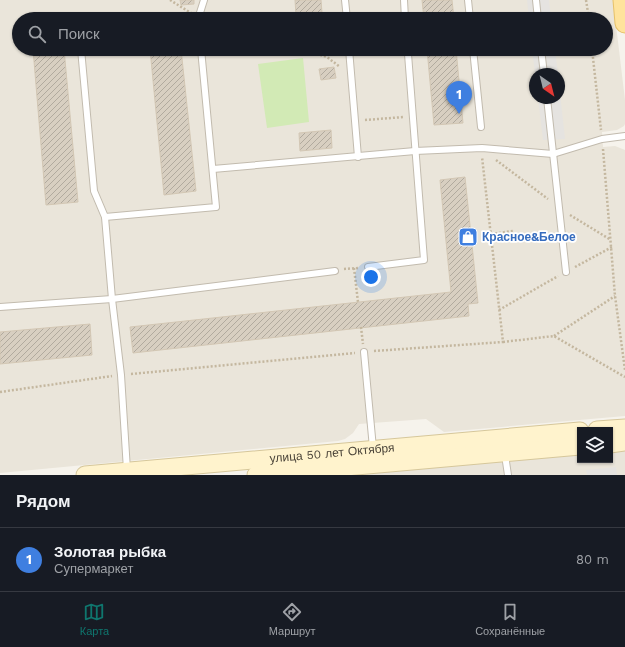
<!DOCTYPE html>
<html lang="ru">
<head>
<meta charset="utf-8">
<style>
  :root { --surface:#171b24; --page:#242831; --text:#f1f3f6; --muted:#9ea1a6; --line:#363941; --accent:#0f766e }
  body { margin:0; font-family:"Work Sans",sans-serif; background:var(--page); color:var(--text) }
  .controls { position:absolute; right:12px; bottom:12px; display:grid; overflow:hidden; border-radius:0px; box-shadow:0 1px 3px #0004 }
  .controls button { width:36px; height:36px; display:grid; place-items:center; padding:0; border:0; border-bottom:1px solid var(--line); background:var(--surface); color:var(--text); font:20px sans-serif }
  .compass { position:absolute; left:529px; top:68px; width:36px; height:36px; border-radius:50%; background:var(--surface); box-shadow:0 1px 3px #0004; rotate:145deg }
  .you { position:absolute; left:371px; top:277px; width:14px; height:14px; margin:-10px; border:3px solid #fff; border-radius:50%; background:#1a73e8; box-shadow:0 0 0 6px #1a73e833 }
  .badge { display:grid; place-items:center; width:26px; height:26px; border-radius:50%; background:var(--accent); color:#fff; font-size:13px; font-weight:700 }
  .pin { position:absolute; translate:-50% -33px; filter:drop-shadow(0 1px 2px #0008) }
  .pin::after { content:''; position:absolute; top:21px; width:14px; height:12px; background:inherit; clip-path:polygon(0 0,100% 0,50% 100%) }
  .list { margin:0; padding:0; list-style:none }
  h2 { display:flex; justify-content:space-between; align-items:center; height:52px; margin:0; padding:0 16px; font-size:17px }
  h2 small { font-size:13px; font-weight:400; color:var(--muted) }
  .list li { display:grid; grid-template-columns:26px 1fr auto; gap:12px; align-items:center; box-sizing:border-box; height:64px; padding:0 16px; border-top:1px solid var(--line) }
  .list b { display:block; font-size:15px; white-space:nowrap }
  .list p { margin:0; font-size:13px; white-space:nowrap; color:var(--muted) }
  .list em { font-size:13px; font-style:normal; color:var(--muted) }
  .icon { flex:none; width:22px; height:22px; fill:none; stroke:currentColor; stroke-width:2; stroke-linecap:round; stroke-linejoin:round }
  .map { position:relative; flex:none; width:625px; height:475px; overflow:hidden }
  .search { position:absolute; background:var(--surface); box-shadow:0 1px 3px #0004; left:12px; right:12px; top:12px; height:44px; display:flex; align-items:center; gap:10px; box-sizing:border-box; padding:0 14px; border-radius:22px; color:var(--muted); font-size:15px }
  .sheet { height:116px; background:var(--surface) }
  nav { display:flex; justify-content:space-around; align-items:center; box-sizing:border-box; height:56px; border-top:1px solid var(--line); background:var(--surface); font-size:11px; color:var(--muted) }
  nav a { display:grid; justify-items:center; gap:2px }
  nav .on { color:var(--accent) }
  .map>svg:first-child { display:block }
  .residential { fill:#eae5da; fill-rule:evenodd }
  .green { fill:#d2eab5 }
  .parking { fill:#e5e3e0 }
  .building { fill:url(#building-hatch); stroke:#d3c7b4 }
  .lines { fill:none; stroke-linecap:round; stroke-linejoin:round }
  .lane-casing { stroke:#c2bbae; stroke-width:8 }
  .secondary-casing { stroke:#d6c79b; stroke-width:19 }
  .primary-casing { stroke:#e6c16a; stroke-width:21 }
  .path { stroke:#c4b79f; stroke-width:2.5; stroke-dasharray:2 2; stroke-linecap:butt }
  .lane { stroke:#fff; stroke-width:6 }
  .secondary { stroke:#fff3cd; stroke-width:17 }
  .primary { stroke:#ffe39c; stroke-width:19 }
  .labels { text-anchor:middle; dominant-baseline:central; stroke-width:3.5; stroke-linejoin:round; paint-order:stroke }
  .shop-label { font-size:12px; font-weight:bold; fill:#366cbe; stroke:#fff; text-anchor:start }
  .street-label { font-size:12px; fill:#4b4439; stroke:#fff }
</style>
</head>
<body>
<div class="map">
<svg width="625" height="475" viewBox="0 0 625 475">
  <defs>
    <pattern id="building-hatch" width="6" height="6" patternUnits="userSpaceOnUse"><rect width="6" height="6" fill="#d8cfc1"/><path d="M-1 1l2-2M0 6l6-6M5 7l2-2" fill="none" stroke="#b1aa9e"/></pattern>
  </defs>
  <rect width="100%" height="100%" fill="#f6f3ec"/>
  <!-- residential -->
  <g class="residential">
    <path d="M 0,0 L 613,0 L 625,100 L 625,124 L 624,126 L 617,130 L 602,132 L 603,147 L 615,146 L 625,150 L 625,416 L 444,432 L 426,419 L 359,424 L 353,433 L 345,439 L 338,441 L 0,473 ZM 19,19 L 606,19 L 606,49 L 19,49 ZM 535,74 L 559,74 L 559,98 L 535,98 Z"/>
    <path d="M 625,448 L 625,475 L 314,475 L 580,452 L 580,460 L 610,460 L 610,449 Z"/>
  </g>
  <!-- green -->
  <path class="green" d="M 303,58 L 309,122 L 267,128 L 258,64 Z"/>
  <!-- parking -->
  <g class="parking">
    <path d="M 527,0 L 549,0 L 551,19 L 529,19 Z"/>
    <path d="M 532,49 L 555,49 L 558,74 L 535,74 Z"/>
    <path d="M 559,84 L 565,139 L 543,140 L 538,98 L 559,98 Z"/>
    <path d="M 616,467 L 617,475 L 587,475 L 586,470 Z"/>
  </g>
  <!-- building -->
  <g class="building">
    <path d="M 180,0 L 194,0 L 194,4 L 181,5 Z"/>
    <path d="M 295,0 L 321,0 L 322,13 L 296,15 Z"/>
    <path d="M 422,0 L 452,0 L 454,19 L 424,19 Z"/>
    <path d="M 33,49 L 64,49 L 78,202 L 46,205 Z"/>
    <path d="M 150,49 L 181,49 L 196,191 L 164,195 Z"/>
    <path d="M 427,49 L 456,49 L 463,123 L 434,125 Z"/>
    <path d="M 334,67 L 336,78 L 321,80 L 319,69 Z"/>
    <path d="M 331,130 L 332,148 L 300,151 L 299,133 Z"/>
    <path d="M 465,177 L 478,303 L 468,304 L 469,316 L 133,353 L 130,327 L 451,292 L 440,180 Z"/>
    <path d="M 90,324 L 92,355 L 0,364 L 0,332 Z"/>
  </g>
  <g class="lines">
    <defs>
      <g id="lane">
        <path d="M 345,0 L 347,19"/>
        <path d="M 404,0 L 405,19"/>
        <path d="M 468,0 L 470,19"/>
        <path d="M 536,0 L 538,19"/>
        <path d="M 198,19 L 204,0"/>
        <path d="M 81,49 L 94,191 L 105,217 L 112,299 L 121,375 L 127,470"/>
        <path d="M 349,49 L 358,157"/>
        <path d="M 473,49 L 481,127"/>
        <path d="M 541,49 L 544,74"/>
        <path d="M 547,98 L 566,272"/>
        <path d="M 213,169 L 415,151 L 482,148 L 553,154 L 602,139 L 625,136"/>
        <path d="M 105,217 L 216,207 L 201,49"/>
        <path d="M 368,267 L 424,260 L 408,54"/>
        <path d="M 0,307 L 112,299 L 335,271"/>
        <path d="M 364,352 L 373,448"/>
        <path d="M 505,455 L 508,475"/>
      </g>
      <g id="secondary">
        <path d="M 597,430 L 625,428"/>
        <path d="M 610,444 L 625,442"/>
        <path id="s1" d="M 85,475 L 580,431"/>
        <path d="M 256,475 L 580,446"/>
      </g>
      <path id="primary" d="M 623,0 L 625,23"/>
    </defs>
    <!-- lane casing -->
    <use href="#lane" class="lane-casing"/>
    <!-- secondary casing -->
    <use href="#secondary" class="secondary-casing"/>
    <!-- primary casing -->
    <use href="#primary" class="primary-casing"/>
    <!-- path -->
    <g class="path">
      <path d="M 170,0 L 191,13"/>
      <path d="M 586,0 L 589,19"/>
      <path d="M 301,49 L 327,57 L 340,67"/>
      <path d="M 592,49 L 601,130"/>
      <path d="M 365,120 L 404,117"/>
      <path d="M 603,149 L 615,296 L 625,370"/>
      <path d="M 496,160 L 548,199"/>
      <path d="M 570,215 L 611,240"/>
      <path d="M 491,234 L 513,231"/>
      <path d="M 575,267 L 612,247"/>
      <path d="M 354,268 L 358,302"/>
      <path d="M 344,269 L 359,268"/>
      <path d="M 499,310 L 558,276"/>
      <path d="M 361,327 L 363,344"/>
      <path d="M 554,336 L 615,296"/>
      <path d="M 503,342 L 554,336 L 625,377"/>
      <path d="M 374,351 L 503,342 L 482,157"/>
      <path d="M 131,374 L 355,353"/>
      <path d="M 0,392 L 112,376"/>
    </g>
    <!-- lane -->
    <use href="#lane" class="lane"/>
    <!-- secondary -->
    <use href="#secondary" class="secondary"/>
    <!-- primary -->
    <use href="#primary" class="primary"/>
  </g>
  <!-- icons -->
  <defs>
    <symbol id="shop-square" viewBox="-11 -11 22 22"><rect x="-9" y="-9" width="18" height="18" rx="4" fill="#3f7fe0" stroke="#fff"/><path d="M-5-2.5h2.3a2.7 3.5 0 0 1 5.4 0H5L5.5 6h-11ZM-1.5-2.5h3a1.5 2.3 0 0 0-3 0Z" fill="#fff"/></symbol>
  </defs>
  <g fill-rule="evenodd">
    <use href="#shop-square" x="457" y="226" width="22" height="22"/>
  </g>
  <g class="labels">
    <!-- shop labels -->
    <g class="shop-label">
      <text x="482" y="237">Красное&amp;Белое</text>
    </g>
    <!-- street labels -->
    <g class="street-label">
      <text stroke="none"><textPath href="#s1" startOffset="248">улица 50 лет Октября</textPath></text>
    </g>
  </g>
</svg>
<div class="controls">
<button><svg class="icon" aria-label="layers" viewBox="0 0 24 24"><path d="M12 4l9 5-9 5-9-5zM3 14l9 5 9-5"/></svg></button>
</div>
<svg class="compass" viewBox="-18 -18 36 36"><path d="M0-13l5 13h-10z" fill="#e53935"/><path d="M0 13l5-13h-10z" fill="#9ea1a6"/></svg>
<div class="you"></div>
<div class="pin badge" style="left:459px;top:114px;background:#3f7fe0">1</div>
<div class="search"><svg class="icon" aria-label="search" viewBox="0 0 24 24"><circle cx="10" cy="10" r="6"/><path d="M15 15l6 6"/></svg>Поиск</div>
</div>
<section class="sheet">
<h2>Рядом<small></small></h2>
<ul class="list">
<li><span class="badge" style="background:#3f7fe0">1</span><div><b>Золотая рыбка</b><p>Супермаркет</p></div><em>80 m</em></li>
</ul>
</section>
<nav>
<a class="on"><svg class="icon" aria-label="map" viewBox="0 0 24 24"><path d="M3 6l6-2 6 2 6-2v14l-6 2-6-2-6 2zM9 4v14M15 6v14"/></svg>Карта</a>
<a><svg class="icon" aria-label="directions" viewBox="0 0 24 24"><path d="M12 3l9 9-9 9-9-9zM9 14v-3h6M13 9l2 2-2 2"/></svg>Маршрут</a>
<a><svg class="icon" aria-label="saved" viewBox="0 0 24 24"><path d="M7 4h10v16l-5-4-5 4z"/></svg>Сохранённые</a>
</nav>
</body>
</html>
